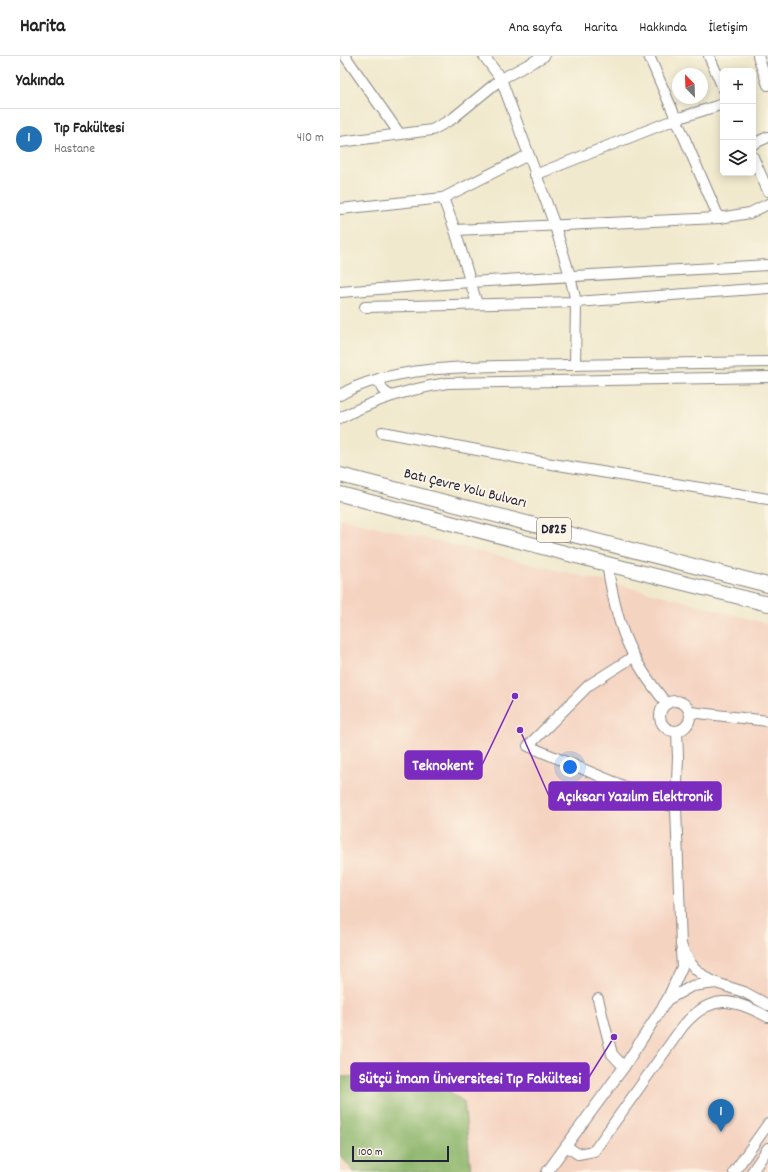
<!DOCTYPE html>
<html lang="tr">
<head>
<meta charset="utf-8">
<style>
  :root { --surface:#fff; --page:#f6f6f6; --text:#222; --muted:#767676; --line:#e0e0e0; --accent:#1f6fb2 }
  body { margin:0; font-family:Dekko,sans-serif; background:var(--page); color:var(--text) }
  .controls { position:absolute; right:12px; top:12px; display:grid; overflow:hidden; border-radius:6px; box-shadow:0 2px 10px #0003 }
  .controls button { width:36px; height:36px; display:grid; place-items:center; padding:0; border:0; border-bottom:1px solid var(--line); background:var(--surface); color:var(--text); font:20px sans-serif }
  .compass { position:absolute; left:332px; top:12px; width:36px; height:36px; border-radius:50%; background:var(--surface); box-shadow:0 2px 10px #0003; rotate:337deg }
  .scale { position:absolute; left:12px; bottom:10px; width:97px; box-sizing:border-box; padding-left:4px; border:2px solid #22223b; border-top:0; font-size:11px; line-height:14px; white-space:nowrap; color:#22223b; -webkit-text-stroke:3px #fcf5e5; paint-order:stroke }
  .you { position:absolute; left:230px; top:711px; width:14px; height:14px; margin:-10px; border:3px solid #fff; border-radius:50%; background:#1a73e8; box-shadow:0 0 0 6px #1a73e833 }
  .badge { display:grid; place-items:center; width:26px; height:26px; border-radius:50%; background:var(--accent); color:#fff; font-size:13px; font-weight:700 }
  .pin { position:absolute; translate:-50% -33px; filter:drop-shadow(0 1px 2px #0008) }
  .pin::after { content:''; position:absolute; top:21px; width:14px; height:12px; background:inherit; clip-path:polygon(0 0,100% 0,50% 100%) }
  .list { margin:0; padding:0; list-style:none }
  h2 { display:flex; justify-content:space-between; align-items:center; height:52px; margin:0; padding:0 16px; font-size:17px }
  h2 small { font-size:13px; font-weight:400; color:var(--muted) }
  .list li { display:grid; grid-template-columns:26px 1fr auto; gap:12px; align-items:center; box-sizing:border-box; height:60px; padding:0 16px; border-top:1px solid var(--line) }
  .list b { display:block; font-size:15px; white-space:nowrap }
  .list p { margin:0; font-size:13px; white-space:nowrap; color:var(--muted) }
  .list em { font-size:13px; font-style:normal; color:var(--muted) }
  .icon { flex:none; width:22px; height:22px; fill:none; stroke:currentColor; stroke-width:2; stroke-linecap:round; stroke-linejoin:round }
  .map { position:relative; flex:none; width:428px; height:1116px; overflow:hidden }
  header { display:flex; align-items:center; gap:24px; box-sizing:border-box; height:56px; padding:0 20px; background:var(--surface); border-bottom:1px solid var(--line) }
  header strong { font-size:19px }
  nav { display:flex; gap:22px; margin-inline-start:auto; font-size:14px }
  main { display:flex }
  aside { flex:1; background:var(--surface) }
  .map>svg:first-child { display:block }
  .built { fill:#f5d3c1 }
  .forest { fill:#8db66c; stroke:#586c54 }
  .lines { fill:none; stroke-linecap:round; stroke-linejoin:round }
  .minor-casing { stroke:#898684; stroke-width:12 }
  .highway-casing { stroke:#898684; stroke-width:16 }
  .minor { stroke:#fff; stroke-width:10 }
  .highway { stroke:#fff; stroke-width:14 }
  .labels { text-anchor:middle; dominant-baseline:central; stroke-width:4; stroke-linejoin:round; paint-order:stroke }
  .shield { fill:#fcf5e5; stroke:#63616e; stroke-width:1 }
  .shield-label { font-size:14px; font-weight:bold; fill:#22223b }
  .street-label { font-size:15px; fill:#22223b; stroke:#fcf5e5 }
  .leader { fill:none; stroke:#7b2cbf; stroke-width:1.5 }
  .callout-dot { fill:#7b2cbf; stroke:#fcf5e5; stroke-width:1.5 }
  .callout { fill:#7b2cbf; stroke:#7b2cbf; stroke-width:1.5 }
  .callout-label { font-size:16px; text-anchor:middle; font-weight:bold; fill:#fff }
</style>
</head>
<body>
<header>
<strong>Harita</strong>
<nav><a>Ana sayfa</a><a>Harita</a><a>Hakkında</a><a>İletişim</a></nav>
</header>
<main>
<aside>
<h2>Yakında<small></small></h2>
<ul class="list">
<li><span class="badge">1</span><div><b>Tıp Fakültesi</b><p>Hastane</p></div><em>410 m</em></li>
</ul>
</aside>
<div class="map">
<svg width="428" height="1116" viewBox="0 0 428 1116">
  <rect width="100%" height="100%" fill="#fcf5e5"/>
  <filter id="ink" filterUnits="userSpaceOnUse"><feTurbulence type="fractalNoise" baseFrequency=".025" numOctaves="2"/><feDisplacementMap in="SourceGraphic" scale="8" xChannelSelector="R" yChannelSelector="G"/><feConvolveMatrix kernelMatrix="1 2 1 2 8 2 1 2 1" color-interpolation-filters="sRGB"/></filter>
  <filter id="wash" filterUnits="userSpaceOnUse"><feTurbulence type="fractalNoise" baseFrequency=".012" numOctaves="4" result="noise"/><feDisplacementMap in="SourceGraphic" scale="16" xChannelSelector="R" yChannelSelector="G"/><feGaussianBlur stdDeviation="0.9" result="paint"/><feColorMatrix in="noise" values="0 0 0 0 0 0 0 0 0 0 0 0 0 0 0 0 0 1.4 0 .05"/><feComposite in="paint" operator="in"/></filter>
  <g filter="url(#wash)">
    <rect width="100%" height="100%" fill="#f0e9cd"/>
    <!-- built -->
    <path class="built" d="M 0,462 L 329,541 L 428,568 L 428,1116 L 0,1116 Z"/>
    <!-- forest -->
    <path class="forest" d="M 87,1019 L 124,1046 L 131,1116 L 14,1116 L 0,1099 L 0,1021 Z"/>
  </g>
  <g filter="url(#ink)">
    <g class="lines">
      <defs>
        <g id="minor">
          <path d="M 5,0 L 59,77"/>
          <path d="M 144,0 L 161,23 L 215,170 L 230,220 L 236,246 L 235,309"/>
          <path d="M 309,0 L 379,162"/>
          <path d="M 369,0 L 383,32"/>
          <path d="M 418,0 L 428,29"/>
          <path d="M 0,86 L 92,74 L 112,63 L 161,23 L 204,0"/>
          <path d="M 413,88 L 428,81"/>
          <path d="M 413,101 L 428,135"/>
          <path d="M 195,119 L 336,63 L 383,48"/>
          <path d="M 103,142 L 115,174 L 137,248"/>
          <path d="M 0,153 L 103,142 L 188,99"/>
          <path d="M 115,174 L 379,162 L 410,157 L 428,148"/>
          <path d="M 0,236 L 130,226 L 428,209"/>
          <path d="M 25,251 L 236,246 L 428,232"/>
          <path d="M 41,322 C 39,332 43,336 52,340"/>
          <path d="M 0,339 C 55,305 162,311 226,309 C 293,308 361,307 428,306"/>
          <path d="M 0,362 C 37,343 66,334 107,327 L 428,321"/>
          <path d="M 42,376 L 206,407 L 428,443"/>
          <path d="M 267,508 C 277,569 287,600 327,648"/>
          <path d="M 293,601 L 249,629 L 188,690 L 336,752"/>
          <circle cx="335" cy="660" r="15"/>
          <path d="M 350,656 L 428,665"/>
          <path d="M 337,675 L 338,701 L 336,752 L 341,889 C 350,910 357,917 376,927"/>
          <path d="M 258,943 L 272,998 L 284,1011"/>
          <path d="M 327,944 L 342,911 L 341,895"/>
          <path d="M 428,949 L 404,936 L 376,927 L 352,930 L 327,944 L 284,1011 L 226,1090 L 238,1098 L 254,1095 L 343,970 C 371,937 393,942 428,961"/>
          <path d="M 207,1116 L 226,1090"/>
          <path d="M 394,1116 L 428,1068"/>
          <path d="M 412,1116 L 428,1092"/>
        </g>
        <g id="highway">
          <path d="M 0,419 L 428,529"/>
          <path d="M 0,438 L 267,508 L 428,548"/>
        </g>
      </defs>
      <!-- minor casing -->
      <use href="#minor" class="minor-casing"/>
      <!-- highway casing -->
      <use href="#highway" class="highway-casing"/>
      <!-- minor -->
      <use href="#minor" class="minor"/>
      <!-- highway -->
      <use href="#highway" class="highway"/>
    </g>
  </g>
  <g class="labels">
    <!-- shield labels -->
    <rect class="shield" x="197" y="462" width="34" height="24" rx="3"/>
    <g class="shield-label">
      <text x="214" y="474">D825</text>
    </g>
    <!-- street labels -->
    <g class="street-label">
      <text transform="translate(125 433) rotate(14)">Batı Çevre Yolu Bulvarı</text>
    </g>
  </g>
  <!-- callouts -->
  <path class="leader" d="M175 640L142 709M180 674L209 740M274 981L249 1021"/>
  <g class="callout-dot">
    <circle cx="175" cy="640" r="4"/>
    <circle cx="180" cy="674" r="4"/>
    <circle cx="274" cy="981" r="4"/>
  </g>
  <g class="callout">
    <rect x="65" y="695" width="77" height="28" rx="4"/>
    <rect x="209" y="726" width="172" height="28" rx="4"/>
    <rect x="11" y="1007" width="238" height="28" rx="4"/>
  </g>
  <g class="callout-label">
    <text x="103" y="714">Teknokent</text>
    <text x="295" y="745">Açıksarı Yazılım Elektronik</text>
    <text x="130" y="1027">Sütçü İmam Üniversitesi Tıp Fakültesi</text>
  </g>
</svg>
<div class="controls">
<button>+</button>
<button>−</button>
<button><svg class="icon" aria-label="layers" viewBox="0 0 24 24"><path d="M12 4l9 5-9 5-9-5zM3 14l9 5 9-5"/></svg></button>
</div>
<svg class="compass" viewBox="-18 -18 36 36"><path d="M0-13l5 13h-10z" fill="#e53935"/><path d="M0 13l5-13h-10z" fill="#767676"/></svg>
<div class="scale">100 m</div>
<div class="you"></div>
<div class="pin badge" style="left:381px;top:1076px">1</div>
</div>
</main>
</body>
</html>
